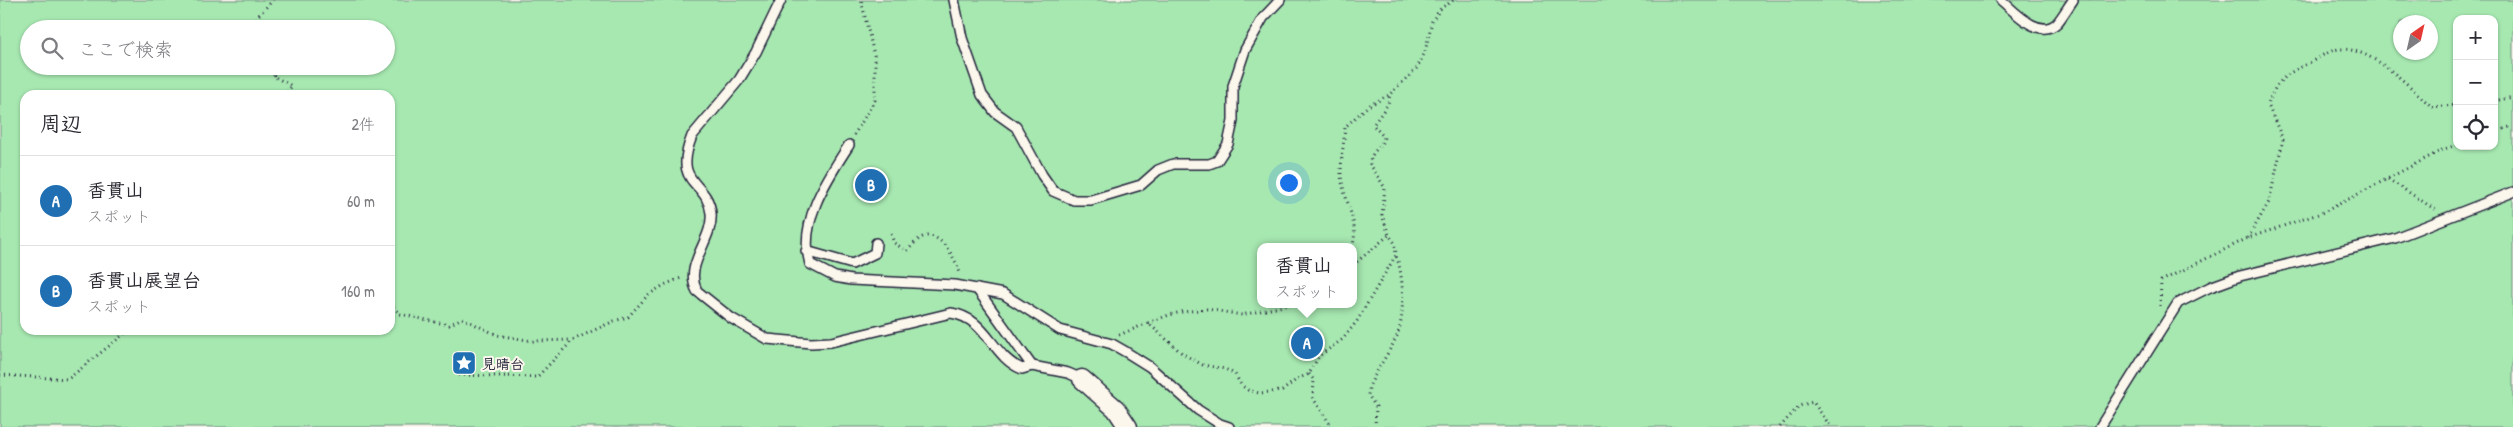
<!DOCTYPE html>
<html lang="ja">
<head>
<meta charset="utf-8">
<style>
  :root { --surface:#fff; --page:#f7f7f7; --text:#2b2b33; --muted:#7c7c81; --line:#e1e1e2; --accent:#1f6fb2 }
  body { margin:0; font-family:"Patrick Hand","Klee One",sans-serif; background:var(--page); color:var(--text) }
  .controls { position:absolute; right:15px; top:15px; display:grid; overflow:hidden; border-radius:10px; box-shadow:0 1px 4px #0004 }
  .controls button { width:45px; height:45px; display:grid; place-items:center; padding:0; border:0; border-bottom:1px solid var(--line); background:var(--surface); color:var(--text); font:25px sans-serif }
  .compass { position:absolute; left:2393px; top:15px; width:45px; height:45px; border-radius:50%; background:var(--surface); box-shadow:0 1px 4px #0004; rotate:34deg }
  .you { position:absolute; left:1288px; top:182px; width:18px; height:18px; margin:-12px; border:4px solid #fff; border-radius:50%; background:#1a73e8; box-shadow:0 0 0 8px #1a73e833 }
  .badge { display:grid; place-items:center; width:32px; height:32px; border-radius:50%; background:var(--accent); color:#fff; font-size:16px; font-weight:700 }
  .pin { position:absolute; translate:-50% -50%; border:2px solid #fff; box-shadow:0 1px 5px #0006 }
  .popup { position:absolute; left:1257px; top:243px; width:100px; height:65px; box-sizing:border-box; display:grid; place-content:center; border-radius:10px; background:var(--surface); filter:drop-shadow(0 1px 4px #0005); font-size:16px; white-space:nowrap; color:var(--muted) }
  .popup b { font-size:19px; color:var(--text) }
  .popup::after { content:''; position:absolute; left:50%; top:100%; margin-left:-10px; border:10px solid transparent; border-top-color:var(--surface) }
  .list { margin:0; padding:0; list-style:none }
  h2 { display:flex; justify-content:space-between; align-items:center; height:65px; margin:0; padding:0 20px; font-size:21px }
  h2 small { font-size:16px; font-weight:400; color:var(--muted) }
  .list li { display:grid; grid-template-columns:32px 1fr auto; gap:15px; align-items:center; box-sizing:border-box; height:90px; padding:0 20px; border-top:1px solid var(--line) }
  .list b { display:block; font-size:19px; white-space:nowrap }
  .list p { margin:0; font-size:16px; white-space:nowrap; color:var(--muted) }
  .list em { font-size:16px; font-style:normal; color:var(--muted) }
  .icon { flex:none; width:28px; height:28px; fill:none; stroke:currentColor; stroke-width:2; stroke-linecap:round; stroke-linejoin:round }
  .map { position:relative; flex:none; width:2513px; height:427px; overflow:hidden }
  .search { position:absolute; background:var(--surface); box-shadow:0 1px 4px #0004; left:20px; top:20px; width:375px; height:55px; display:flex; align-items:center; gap:12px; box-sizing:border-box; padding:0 18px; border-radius:28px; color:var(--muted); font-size:19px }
  .panel { position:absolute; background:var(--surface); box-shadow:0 1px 4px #0004; left:20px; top:90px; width:375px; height:245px; border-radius:15px }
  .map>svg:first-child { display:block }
  .green { fill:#a7e8b1; stroke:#648576; fill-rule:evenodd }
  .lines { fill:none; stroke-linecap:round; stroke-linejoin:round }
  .lane-casing { stroke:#22223b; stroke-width:12 }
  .street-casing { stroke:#22223b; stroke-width:21 }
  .path { stroke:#22223b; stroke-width:3; stroke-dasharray:1 4; stroke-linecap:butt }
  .lane { stroke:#fbf7ec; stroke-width:9 }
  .street { stroke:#fbf7ec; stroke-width:18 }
  .labels { text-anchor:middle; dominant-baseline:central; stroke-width:4; stroke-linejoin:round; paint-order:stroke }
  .poi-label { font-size:14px; font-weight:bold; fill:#22223b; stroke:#fbf7ec; text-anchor:start }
</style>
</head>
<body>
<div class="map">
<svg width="2513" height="427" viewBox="0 0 2513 427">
  <rect width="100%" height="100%" fill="#fbf7ec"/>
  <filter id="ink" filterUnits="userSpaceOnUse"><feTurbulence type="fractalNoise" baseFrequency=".02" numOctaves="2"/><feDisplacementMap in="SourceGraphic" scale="10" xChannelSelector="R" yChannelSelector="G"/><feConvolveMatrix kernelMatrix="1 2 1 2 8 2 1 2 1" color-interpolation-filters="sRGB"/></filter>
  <g filter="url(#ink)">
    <!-- green -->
    <path class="green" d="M 0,0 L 2513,0 L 2513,427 L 0,427 ZM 2457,19 L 2494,19 L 2494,146 L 2457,146 ZM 2400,22 L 2430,22 L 2430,52 L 2400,52 ZM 29,29 L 386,29 L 386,66 L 29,66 ZM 25,95 L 390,95 L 390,330 L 25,330 ZM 1261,247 L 1353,247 L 1353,304 L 1261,304 Z"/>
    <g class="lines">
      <defs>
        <g id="lane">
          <path d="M 781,0 L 756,52 L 739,80 L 692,136 C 672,187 707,179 711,213 C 714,239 683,265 697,291 L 731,318 L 767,339 L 811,343 L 831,342 L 951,313 C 987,318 992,357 1022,369 L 1032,366 L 977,289"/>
          <path d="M 954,0 L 962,38 L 982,95 L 995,112 L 1016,127 L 1042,175 L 1053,191 L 1074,200 L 1091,200 L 1141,185 L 1158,170 L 1173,164 L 1209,164 L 1217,161 L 1228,144 L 1233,121 L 1233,86 L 1245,50 L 1263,18 L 1280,0"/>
          <path d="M 2001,0 C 2014,11 2039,40 2057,23 C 2063,16 2068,7 2073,0"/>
          <path d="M 849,145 C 827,179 798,222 810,264 L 835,277 L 851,280 L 955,285 L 1003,294 L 1060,330 L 1112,344 L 1126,352 L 1150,367 L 1198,410 L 1220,424 L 1229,427"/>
          <path d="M 806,251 L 852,264 L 875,253 L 876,243"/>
          <path d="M 1032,366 L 1068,373 L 1082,379"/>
          <path d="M 2100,427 L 2178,303 L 2210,287 L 2240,276 L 2395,238 L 2513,192"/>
        </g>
        <path id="street" d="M 1082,379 L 1116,409 L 1128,427"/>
      </defs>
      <!-- lane casing -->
      <use href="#lane" class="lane-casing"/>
      <!-- street casing -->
      <use href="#street" class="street-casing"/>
      <!-- path -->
      <g class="path">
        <path d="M 256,29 L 257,17 L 273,0"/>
        <path d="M 279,66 L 273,76 L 292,86 L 284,95"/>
        <path d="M 2494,101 L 2513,97"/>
        <path d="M 2494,132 L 2513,126"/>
        <path d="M 854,135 L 875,100 L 875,59 L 861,0"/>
        <path d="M 2388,179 L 2436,210"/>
        <path d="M 891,234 L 894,243 L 907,251 C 912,246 919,237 926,236 C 943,234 956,261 960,273"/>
        <path d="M 2248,238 L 2269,202 L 2283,140 L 2268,105 C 2276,80 2286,74 2309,63 C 2317,59 2331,49 2340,49 C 2373,48 2409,86 2432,107 L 2457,105"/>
        <path d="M 1352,247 C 1361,225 1342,197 1341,174 C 1341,159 1344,142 1345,127 L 1368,106 L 1389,95"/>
        <path d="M 1353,265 L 1389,235"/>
        <path d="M 390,303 L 400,314 L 449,325 L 462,318 L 497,335 L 533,341 L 573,340 L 614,321 L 628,317 L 648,295 L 664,285 L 681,278"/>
        <path d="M 2160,306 L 2161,281 L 2248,238 L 2324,212 L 2444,149 L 2457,145"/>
        <path d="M 1148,323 L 1169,315 L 1182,312 L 1207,309 L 1242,315 L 1293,304"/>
        <path d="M 1119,335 L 1148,323 L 1183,354 L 1203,365 L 1225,369 L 1235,374 L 1241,385 L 1248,390 L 1259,393 L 1282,391 L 1297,379 L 1309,374 L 1319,356 L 1343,339 L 1357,321 L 1396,255 L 1395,243 L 1389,235 L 1382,215 L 1385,188 L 1370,164 C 1370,151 1382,148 1384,137 L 1373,125 L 1388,104 L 1390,94 L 1417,68 L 1425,52 L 1432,21 L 1441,8 L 1454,0"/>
        <path d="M 1309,374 L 1314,380 L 1313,398 L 1332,427"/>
        <path d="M 0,375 L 68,379 L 129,330"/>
        <path d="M 459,375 L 537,377 L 572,341"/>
        <path d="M 1375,427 L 1376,407 L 1368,395 L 1369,387 C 1377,369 1389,353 1397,336 C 1405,317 1404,274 1396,256"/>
        <path d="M 1780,427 L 1799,406 L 1813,402 L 1831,427"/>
      </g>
      <!-- lane -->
      <use href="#lane" class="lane"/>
      <!-- street -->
      <use href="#street" class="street"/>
    </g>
  </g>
  <!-- icons -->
  <defs>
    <symbol id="sight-square" viewBox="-11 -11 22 22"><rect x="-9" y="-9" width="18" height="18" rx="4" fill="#1f6fb2" stroke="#fbf7ec"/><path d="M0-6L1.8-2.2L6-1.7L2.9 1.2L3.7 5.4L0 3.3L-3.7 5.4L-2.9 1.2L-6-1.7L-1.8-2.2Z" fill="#fff"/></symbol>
  </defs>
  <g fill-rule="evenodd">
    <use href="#sight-square" x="450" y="349" width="28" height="28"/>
  </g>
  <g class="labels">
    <!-- poi labels -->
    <g class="poi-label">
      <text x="482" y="363">見晴台</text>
    </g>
  </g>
</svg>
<div class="controls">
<button>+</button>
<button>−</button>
<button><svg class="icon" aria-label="locate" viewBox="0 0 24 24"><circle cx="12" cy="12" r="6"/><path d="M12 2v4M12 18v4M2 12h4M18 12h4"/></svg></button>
</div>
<svg class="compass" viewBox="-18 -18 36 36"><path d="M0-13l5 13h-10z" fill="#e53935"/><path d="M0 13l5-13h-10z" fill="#7c7c81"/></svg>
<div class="you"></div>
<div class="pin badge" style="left:1307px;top:343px">A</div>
<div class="popup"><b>香貫山</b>スポット</div>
<div class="pin badge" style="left:871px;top:185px">B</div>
<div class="search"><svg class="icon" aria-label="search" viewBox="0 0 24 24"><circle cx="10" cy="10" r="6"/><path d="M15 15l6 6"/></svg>ここで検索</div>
<section class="panel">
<h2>周辺<small>2件</small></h2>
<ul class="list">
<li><span class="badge">A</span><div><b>香貫山</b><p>スポット</p></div><em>60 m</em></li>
<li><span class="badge">B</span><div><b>香貫山展望台</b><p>スポット</p></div><em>160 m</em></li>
</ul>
</section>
</div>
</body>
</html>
